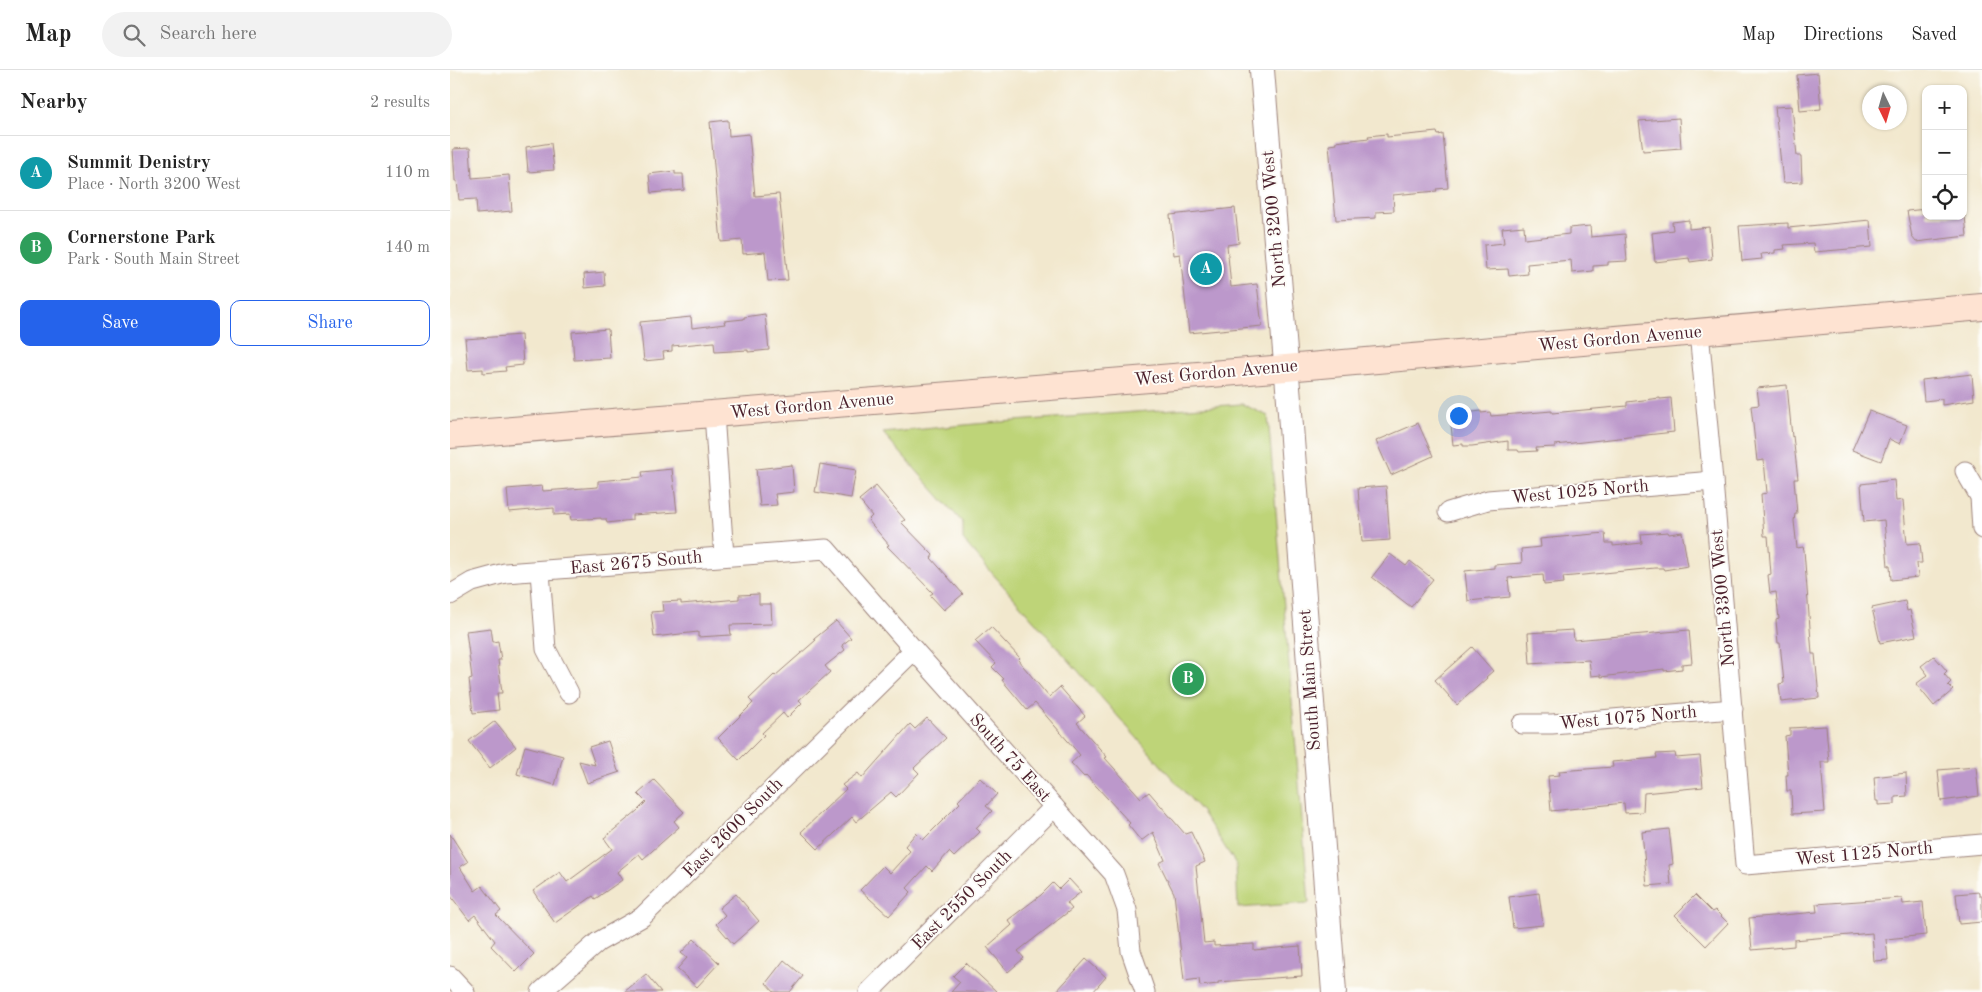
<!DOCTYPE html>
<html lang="en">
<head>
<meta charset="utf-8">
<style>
  :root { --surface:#fff; --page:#f2f2f2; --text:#222; --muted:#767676; --line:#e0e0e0; --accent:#2563eb }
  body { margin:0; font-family:"Old Standard TT",serif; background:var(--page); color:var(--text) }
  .controls { position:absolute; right:15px; top:15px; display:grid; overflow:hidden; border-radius:10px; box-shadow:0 1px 4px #0004 }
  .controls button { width:45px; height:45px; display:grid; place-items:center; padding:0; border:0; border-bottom:1px solid var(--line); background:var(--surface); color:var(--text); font:25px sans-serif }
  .compass { position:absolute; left:1412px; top:15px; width:45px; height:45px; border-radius:50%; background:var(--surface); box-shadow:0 1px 4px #0004; rotate:175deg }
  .you { position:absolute; left:1008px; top:345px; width:18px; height:18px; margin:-12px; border:4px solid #fff; border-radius:50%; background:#1a73e8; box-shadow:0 0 0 8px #1a73e833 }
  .badge { display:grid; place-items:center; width:32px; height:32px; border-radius:50%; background:var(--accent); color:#fff; font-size:16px; font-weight:700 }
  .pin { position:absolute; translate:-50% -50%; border:2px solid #fff; box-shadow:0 1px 5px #0006 }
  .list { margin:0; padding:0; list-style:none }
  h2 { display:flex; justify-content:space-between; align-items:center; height:65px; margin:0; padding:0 20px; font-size:21px }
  h2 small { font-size:16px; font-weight:400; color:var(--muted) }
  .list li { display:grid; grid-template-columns:32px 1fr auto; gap:15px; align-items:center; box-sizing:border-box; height:75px; padding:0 20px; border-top:1px solid var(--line) }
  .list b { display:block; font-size:19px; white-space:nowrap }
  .list p { margin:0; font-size:16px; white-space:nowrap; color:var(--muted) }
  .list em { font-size:16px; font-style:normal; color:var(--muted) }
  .actions { display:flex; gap:10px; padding:15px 20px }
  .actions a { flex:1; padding:11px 0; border:1px solid var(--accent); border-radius:10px; text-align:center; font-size:18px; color:var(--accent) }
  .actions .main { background:var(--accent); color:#fff }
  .icon { flex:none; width:28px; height:28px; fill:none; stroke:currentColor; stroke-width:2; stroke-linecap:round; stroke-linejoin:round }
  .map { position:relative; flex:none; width:1532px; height:922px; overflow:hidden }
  header { display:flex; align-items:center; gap:30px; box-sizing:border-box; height:70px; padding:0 25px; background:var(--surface); border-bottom:1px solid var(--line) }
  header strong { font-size:24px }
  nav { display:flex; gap:28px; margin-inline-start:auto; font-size:18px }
  .search { width:350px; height:45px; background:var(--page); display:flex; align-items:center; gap:12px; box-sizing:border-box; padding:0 18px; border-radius:28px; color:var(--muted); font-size:19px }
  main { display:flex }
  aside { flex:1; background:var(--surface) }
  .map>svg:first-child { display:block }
  .green { fill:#bed478; stroke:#847a52 }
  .building { fill:#bc98cb }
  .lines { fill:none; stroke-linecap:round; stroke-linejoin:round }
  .minor-casing { stroke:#9e847c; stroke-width:21 }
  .tertiary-casing { stroke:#9e847c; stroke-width:26 }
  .secondary-casing { stroke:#9e847c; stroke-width:28 }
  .minor { stroke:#fff; stroke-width:19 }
  .tertiary { stroke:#fff; stroke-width:24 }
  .secondary { stroke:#fee3d2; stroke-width:26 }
  .labels { text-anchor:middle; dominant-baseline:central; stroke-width:4; stroke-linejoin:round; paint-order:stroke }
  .street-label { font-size:18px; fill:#4a1f2b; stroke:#fdfcf7 }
</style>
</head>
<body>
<header>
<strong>Map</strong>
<div class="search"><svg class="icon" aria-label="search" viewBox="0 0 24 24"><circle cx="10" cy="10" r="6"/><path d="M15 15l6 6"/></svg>Search here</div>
<nav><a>Map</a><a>Directions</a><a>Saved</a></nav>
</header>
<main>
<aside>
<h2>Nearby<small>2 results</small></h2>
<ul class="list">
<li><span class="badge" style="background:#0f9aa8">A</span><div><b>Summit Denistry</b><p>Place · North 3200 West</p></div><em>110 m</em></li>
<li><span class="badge" style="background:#2e9e5b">B</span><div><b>Cornerstone Park</b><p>Park · South Main Street</p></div><em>140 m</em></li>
</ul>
<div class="actions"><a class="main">Save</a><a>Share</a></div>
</aside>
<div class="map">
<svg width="1532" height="922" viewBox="0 0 1532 922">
  <rect width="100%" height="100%" fill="#fdfcf7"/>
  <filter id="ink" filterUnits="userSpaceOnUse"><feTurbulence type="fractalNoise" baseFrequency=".02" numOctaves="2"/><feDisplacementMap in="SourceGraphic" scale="10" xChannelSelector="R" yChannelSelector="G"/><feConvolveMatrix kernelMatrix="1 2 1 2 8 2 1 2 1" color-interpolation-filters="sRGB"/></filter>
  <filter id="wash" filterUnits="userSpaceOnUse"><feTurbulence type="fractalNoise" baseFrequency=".0096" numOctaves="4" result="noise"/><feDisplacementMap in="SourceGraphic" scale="20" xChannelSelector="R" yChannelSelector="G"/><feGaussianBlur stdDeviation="1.12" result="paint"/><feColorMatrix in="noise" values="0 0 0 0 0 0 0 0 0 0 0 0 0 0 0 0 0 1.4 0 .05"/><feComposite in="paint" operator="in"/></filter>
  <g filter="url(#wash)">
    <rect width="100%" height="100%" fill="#f2e8ce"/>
    <!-- green -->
    <path class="green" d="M 792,334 L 818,346 L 859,833 L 788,838 L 786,794 L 752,742 L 513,470 L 513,453 L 433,363 L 525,354 Z"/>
    <g id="blocks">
      <!-- building -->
      <g class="building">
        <path d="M 1368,3 L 1371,39 L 1350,41 L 1347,5 Z"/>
        <path d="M 1342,36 L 1347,86 L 1351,86 L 1352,112 L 1333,113 L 1325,37 Z"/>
        <path d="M 1229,48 L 1231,78 L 1193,81 L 1189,51 Z"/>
        <path d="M 278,50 L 279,66 L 299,64 L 305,126 L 329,124 L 338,210 L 318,211 L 315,182 L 293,184 L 292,170 L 271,172 L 260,52 Z"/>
        <path d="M 987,62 L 988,65 L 993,64 L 998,118 L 986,119 L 987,121 L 943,125 L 944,141 L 926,142 L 926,148 L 886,150 L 879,75 L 886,74 L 885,72 L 919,68 L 918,66 L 937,64 L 937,67 Z"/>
        <path d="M 101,73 L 104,100 L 78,102 L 76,77 Z"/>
        <path d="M 20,78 L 22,108 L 59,105 L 62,141 L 27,144 L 26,129 L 9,130 L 7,111 L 5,111 L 3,79 Z"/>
        <path d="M 225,101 L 225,104 L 233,104 L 234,120 L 201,123 L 199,104 Z"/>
        <path d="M 785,138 L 789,173 L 777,175 L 781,217 L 807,214 L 812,256 L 739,263 L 730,184 L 724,185 L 720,145 Z"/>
        <path d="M 1476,139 L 1476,146 L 1515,146 L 1517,166 L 1466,172 L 1462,167 L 1457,141 Z"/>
        <path d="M 1239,150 L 1239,159 L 1259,157 L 1262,189 L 1240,192 L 1239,188 L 1205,192 L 1202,163 L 1223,160 L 1222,152 Z"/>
        <path d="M 1420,150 L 1422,177 L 1364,182 L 1363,173 L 1334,175 L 1335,179 L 1325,180 L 1325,183 L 1311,184 L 1312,189 L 1292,191 L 1289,156 L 1338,153 L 1338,158 Z"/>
        <path d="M 1074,156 L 1075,169 L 1119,164 L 1119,158 L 1140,156 L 1141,167 L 1175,164 L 1177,191 L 1158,192 L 1158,195 L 1143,196 L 1143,201 L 1122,203 L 1121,190 L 1077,194 L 1078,204 L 1059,206 L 1058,199 L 1036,200 L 1034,175 L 1054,173 L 1052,158 Z"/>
        <path d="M 154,202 L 155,216 L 135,218 L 134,204 Z"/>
        <path d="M 315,244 L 319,280 L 298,282 L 298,280 L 265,282 L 264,272 L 222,276 L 222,281 L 213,282 L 214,289 L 194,291 L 190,252 L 241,247 L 242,258 L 275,254 L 274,251 L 294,249 L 294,247 Z"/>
        <path d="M 158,259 L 160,288 L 124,290 L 122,262 Z"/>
        <path d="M 71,265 L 73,295 L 55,297 L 56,301 L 33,303 L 33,299 L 18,300 L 15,269 Z"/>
        <path d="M 1522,304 L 1524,330 L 1492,335 L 1492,329 L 1474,331 L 1472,310 Z"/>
        <path d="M 1337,315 L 1342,367 L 1343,366 L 1348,409 L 1344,409 L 1347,444 L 1345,444 L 1344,451 L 1347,478 L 1353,477 L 1354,480 L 1362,584 L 1365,584 L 1369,628 L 1331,632 L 1329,614 L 1334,613 L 1330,573 L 1328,573 L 1326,550 L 1329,549 L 1326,522 L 1320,523 L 1318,505 L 1321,504 L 1318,466 L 1314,466 L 1311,424 L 1317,423 L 1314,390 L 1307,391 L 1301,336 L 1309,335 L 1307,318 Z"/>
        <path d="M 1210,328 L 1210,329 L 1221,328 L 1224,362 L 1105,375 L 1105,377 L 1086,378 L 1087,381 L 1069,382 L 1068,380 L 1058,380 L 1058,371 L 1022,376 L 1013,376 L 1013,374 L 1003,375 L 1000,345 L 1031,341 L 1031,343 L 1040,342 L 1041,346 L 1102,341 L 1102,343 L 1177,336 L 1177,332 Z"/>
        <path d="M 1419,341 L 1457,355 L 1450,374 L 1439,369 L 1431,391 L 1402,380 Z"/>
        <path d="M 968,353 L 983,386 L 941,405 L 926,371 Z"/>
        <path d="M 370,394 L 406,400 L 401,428 L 365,422 Z"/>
        <path d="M 342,395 L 344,422 L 325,424 L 327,435 L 310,436 L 306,399 Z"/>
        <path d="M 222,399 L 227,442 L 182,445 L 182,450 L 157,453 L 156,449 L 151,449 L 151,448 L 121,450 L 120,444 L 104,445 L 104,438 L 59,442 L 57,419 L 92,416 L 93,421 L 148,417 L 148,411 L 193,407 L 192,402 Z"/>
        <path d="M 1444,410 L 1446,431 L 1453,430 L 1457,474 L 1470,473 L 1472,493 L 1467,493 L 1468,507 L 1441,510 L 1440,496 L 1438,496 L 1434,450 L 1414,452 L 1411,414 Z"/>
        <path d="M 426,416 L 455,450 L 451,452 L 483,485 L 481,488 L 513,524 L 494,540 L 480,525 L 483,523 L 437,476 L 439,475 L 418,450 L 422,446 L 409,430 Z"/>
        <path d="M 936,416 L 940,470 L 912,472 L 908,418 Z"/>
        <path d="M 1218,462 L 1219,464 L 1232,462 L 1238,496 L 1214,500 L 1213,498 L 1205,498 L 1113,507 L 1114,513 L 1094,515 L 1093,505 L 1058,508 L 1060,527 L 1018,531 L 1015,501 L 1044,498 L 1044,495 L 1072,493 L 1071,479 L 1091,477 L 1090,469 L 1155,463 L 1156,473 L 1163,473 L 1163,476 L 1192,473 L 1191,464 Z"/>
        <path d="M 940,484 L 956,496 L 960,491 L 983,509 L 961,537 L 922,507 Z"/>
        <path d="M 309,524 L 309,534 L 321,534 L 322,554 L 280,555 L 281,565 L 248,567 L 248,562 L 204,567 L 201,542 L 213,541 L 212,532 L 231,531 L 231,534 L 289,529 L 289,525 Z"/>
        <path d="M 1455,531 L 1457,541 L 1460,540 L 1466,566 L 1430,573 L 1422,538 Z"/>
        <path d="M 386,551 L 401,568 L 392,575 L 395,580 L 375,596 L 380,602 L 349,630 L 352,633 L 337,648 L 333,643 L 312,663 L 314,665 L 289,690 L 268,668 L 303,633 L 299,629 L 324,605 L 325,606 L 366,570 L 364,569 Z"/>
        <path d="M 541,557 L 570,588 L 568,590 L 599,627 L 610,617 L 635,646 L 627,653 L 657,687 L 655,688 L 691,728 L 699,722 L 735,764 L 741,762 L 755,792 L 746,796 L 754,873 L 764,872 L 764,876 L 804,874 L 804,880 L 850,876 L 852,906 L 768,912 L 768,914 L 750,916 L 749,909 L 734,911 L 724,823 L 709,793 L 715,790 L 703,762 L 691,771 L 678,755 L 680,753 L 636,705 L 634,707 L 621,693 L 630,685 L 585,633 L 577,640 L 552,610 L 554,609 L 542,597 L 546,593 L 525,571 Z"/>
        <path d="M 41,558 L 43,572 L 48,571 L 51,590 L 48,590 L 52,623 L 47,623 L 49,640 L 23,643 L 19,609 L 22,608 L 16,561 Z"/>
        <path d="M 1123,560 L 1124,570 L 1239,560 L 1242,593 L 1232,594 L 1232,599 L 1214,601 L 1214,599 L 1151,607 L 1151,605 L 1141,606 L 1139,590 L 1080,594 L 1078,563 Z"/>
        <path d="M 1022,577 L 1043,601 L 1036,607 L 1037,608 L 1007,635 L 985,610 Z"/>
        <path d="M 1484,586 L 1497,601 L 1494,604 L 1501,612 L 1498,615 L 1503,620 L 1484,636 L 1466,614 L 1478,605 L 1471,596 Z"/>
        <path d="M 477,648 L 496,668 L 464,698 L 469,703 L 446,727 L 441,722 L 406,752 L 402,747 L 368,779 L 351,762 L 396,719 L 392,715 L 408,703 L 412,708 L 460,654 L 465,659 Z"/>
        <path d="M 45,651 L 66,677 L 40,698 L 19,671 Z"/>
        <path d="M 1376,656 L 1379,692 L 1371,692 L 1375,742 L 1342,744 L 1341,721 L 1337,721 L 1336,705 L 1338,705 L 1335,666 L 1340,665 L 1340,658 Z"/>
        <path d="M 158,671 L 168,701 L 170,702 L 137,713 L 129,691 L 145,695 L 139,677 Z"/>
        <path d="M 75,676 L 113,686 L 105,715 L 67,704 Z"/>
        <path d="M 1225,683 L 1226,688 L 1250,686 L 1253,717 L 1194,723 L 1193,742 L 1175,743 L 1174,733 L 1101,741 L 1098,706 L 1110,705 L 1109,701 L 1163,697 L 1162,692 L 1207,688 L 1206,684 Z"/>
        <path d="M 1526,697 L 1529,726 L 1491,731 L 1488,700 Z"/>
        <path d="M 1456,703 L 1457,726 L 1445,727 L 1445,734 L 1428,735 L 1428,731 L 1426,731 L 1424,707 Z"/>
        <path d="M 530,708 L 547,724 L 536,736 L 542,741 L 526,758 L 530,762 L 504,787 L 499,782 L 482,801 L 477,796 L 457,818 L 461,822 L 439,846 L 410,820 L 433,796 L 440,803 L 460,781 L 455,776 L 466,763 L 473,770 L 510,733 L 508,731 Z"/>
        <path d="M 204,710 L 234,742 L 224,751 L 229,757 L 193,789 L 189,784 L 167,802 L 172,810 L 145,829 L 143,826 L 105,853 L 83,821 L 110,802 L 117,812 L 162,779 L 154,768 L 187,741 L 196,732 L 188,724 Z"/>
        <path d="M 1219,759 L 1223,794 L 1219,795 L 1221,814 L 1197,816 L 1192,762 Z"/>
        <path d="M 0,764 L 18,792 L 10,797 L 25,821 L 32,816 L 51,841 L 46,845 L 84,884 L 66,902 L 41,876 L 45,871 L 25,845 L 19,850 L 0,825 Z"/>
        <path d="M 619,809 L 631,822 L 617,833 L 622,839 L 568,881 L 574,888 L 558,902 L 537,877 L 562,855 L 558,850 L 591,825 L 603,813 L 609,819 Z"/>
        <path d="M 1529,822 L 1529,825 L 1532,825 L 1532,852 L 1509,854 L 1506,824 Z"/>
        <path d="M 1089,823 L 1093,855 L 1063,858 L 1059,827 Z"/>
        <path d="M 286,824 L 309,851 L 283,874 L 266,854 L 275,845 L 269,838 Z"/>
        <path d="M 1245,825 L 1262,842 L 1265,840 L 1278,853 L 1256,876 L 1225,845 Z"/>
        <path d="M 1452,828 L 1453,834 L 1473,832 L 1476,865 L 1436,869 L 1438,890 L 1424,891 L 1422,863 L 1344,870 L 1344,876 L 1302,880 L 1299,848 L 1367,842 L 1366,834 Z"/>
        <path d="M 244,869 L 269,893 L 247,917 L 227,899 L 237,888 L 231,883 Z"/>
        <path d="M 636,889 L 656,907 L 643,922 L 606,922 Z"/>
        <path d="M 334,890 L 353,906 L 340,922 L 324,922 L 316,913 Z"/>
        <path d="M 516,893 L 547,922 L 501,922 L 510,912 L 503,906 Z"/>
        <path d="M 196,904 L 211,922 L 174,922 Z"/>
      </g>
    </g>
  </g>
  <g filter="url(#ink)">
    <use href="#blocks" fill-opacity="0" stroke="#9e847c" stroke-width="1"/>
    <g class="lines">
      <defs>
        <g id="minor">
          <path d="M 1249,262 L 1263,411 L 1295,795 L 1532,774"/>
          <path d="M 264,344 L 274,486"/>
          <path d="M 1515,401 L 1530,427 L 1532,459"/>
          <path d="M 998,442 L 1038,430 L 1263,411"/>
          <path d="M 90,502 L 96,579 L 119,623"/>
          <path d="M 0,525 L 22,512 L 55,503 L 376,479 L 464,580 L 664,804 L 677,840 L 681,881 L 695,922"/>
          <path d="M 1072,654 L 1102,654 L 1283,639"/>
          <path d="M 0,906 L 15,922"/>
          <path d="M 91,922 L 148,872 L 192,847 L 464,580"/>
          <path d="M 419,922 L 604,737"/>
        </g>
        <path id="tertiary" d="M 812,0 L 839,330 L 884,922"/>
        <path id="secondary" d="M 0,365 L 836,298 L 1532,237"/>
      </defs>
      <!-- minor casing -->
      <use href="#minor" class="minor-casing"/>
      <!-- tertiary casing -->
      <use href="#tertiary" class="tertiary-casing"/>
      <!-- secondary casing -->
      <use href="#secondary" class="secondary-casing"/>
      <!-- minor -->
      <use href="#minor" class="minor"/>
      <!-- tertiary -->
      <use href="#tertiary" class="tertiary"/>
      <!-- secondary -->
      <use href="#secondary" class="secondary"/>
    </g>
  </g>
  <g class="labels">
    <!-- street labels -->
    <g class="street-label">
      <text transform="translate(824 149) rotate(-95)">North 3200 West</text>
      <text transform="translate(1170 269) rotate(-5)">West Gordon Avenue</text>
      <text transform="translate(766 303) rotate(-5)">West Gordon Avenue</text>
      <text transform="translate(362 336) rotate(-5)">West Gordon Avenue</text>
      <text transform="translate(1130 422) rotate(-5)">West 1025 North</text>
      <text transform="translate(186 493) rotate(-5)">East 2675 South</text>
      <text transform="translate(1273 528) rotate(-95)">North 3300 West</text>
      <text transform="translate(860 610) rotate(-94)">South Main Street</text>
      <text transform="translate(1178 648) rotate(-5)">West 1075 North</text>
      <text transform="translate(560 688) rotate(48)">South 75 East</text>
      <text transform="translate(283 758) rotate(-45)">East 2600 South</text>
      <text transform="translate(1414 784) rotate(-5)">West 1125 North</text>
      <text transform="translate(512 830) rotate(-45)">East 2550 South</text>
    </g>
  </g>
</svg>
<div class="controls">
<button>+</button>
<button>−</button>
<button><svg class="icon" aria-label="locate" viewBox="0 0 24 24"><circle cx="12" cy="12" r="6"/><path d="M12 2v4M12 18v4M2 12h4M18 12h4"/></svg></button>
</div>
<svg class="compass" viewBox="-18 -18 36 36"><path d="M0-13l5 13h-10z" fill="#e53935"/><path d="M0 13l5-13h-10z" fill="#767676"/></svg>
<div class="you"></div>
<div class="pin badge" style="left:756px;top:199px;background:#0f9aa8">A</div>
<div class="pin badge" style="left:738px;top:609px;background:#2e9e5b">B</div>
</div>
</main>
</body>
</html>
